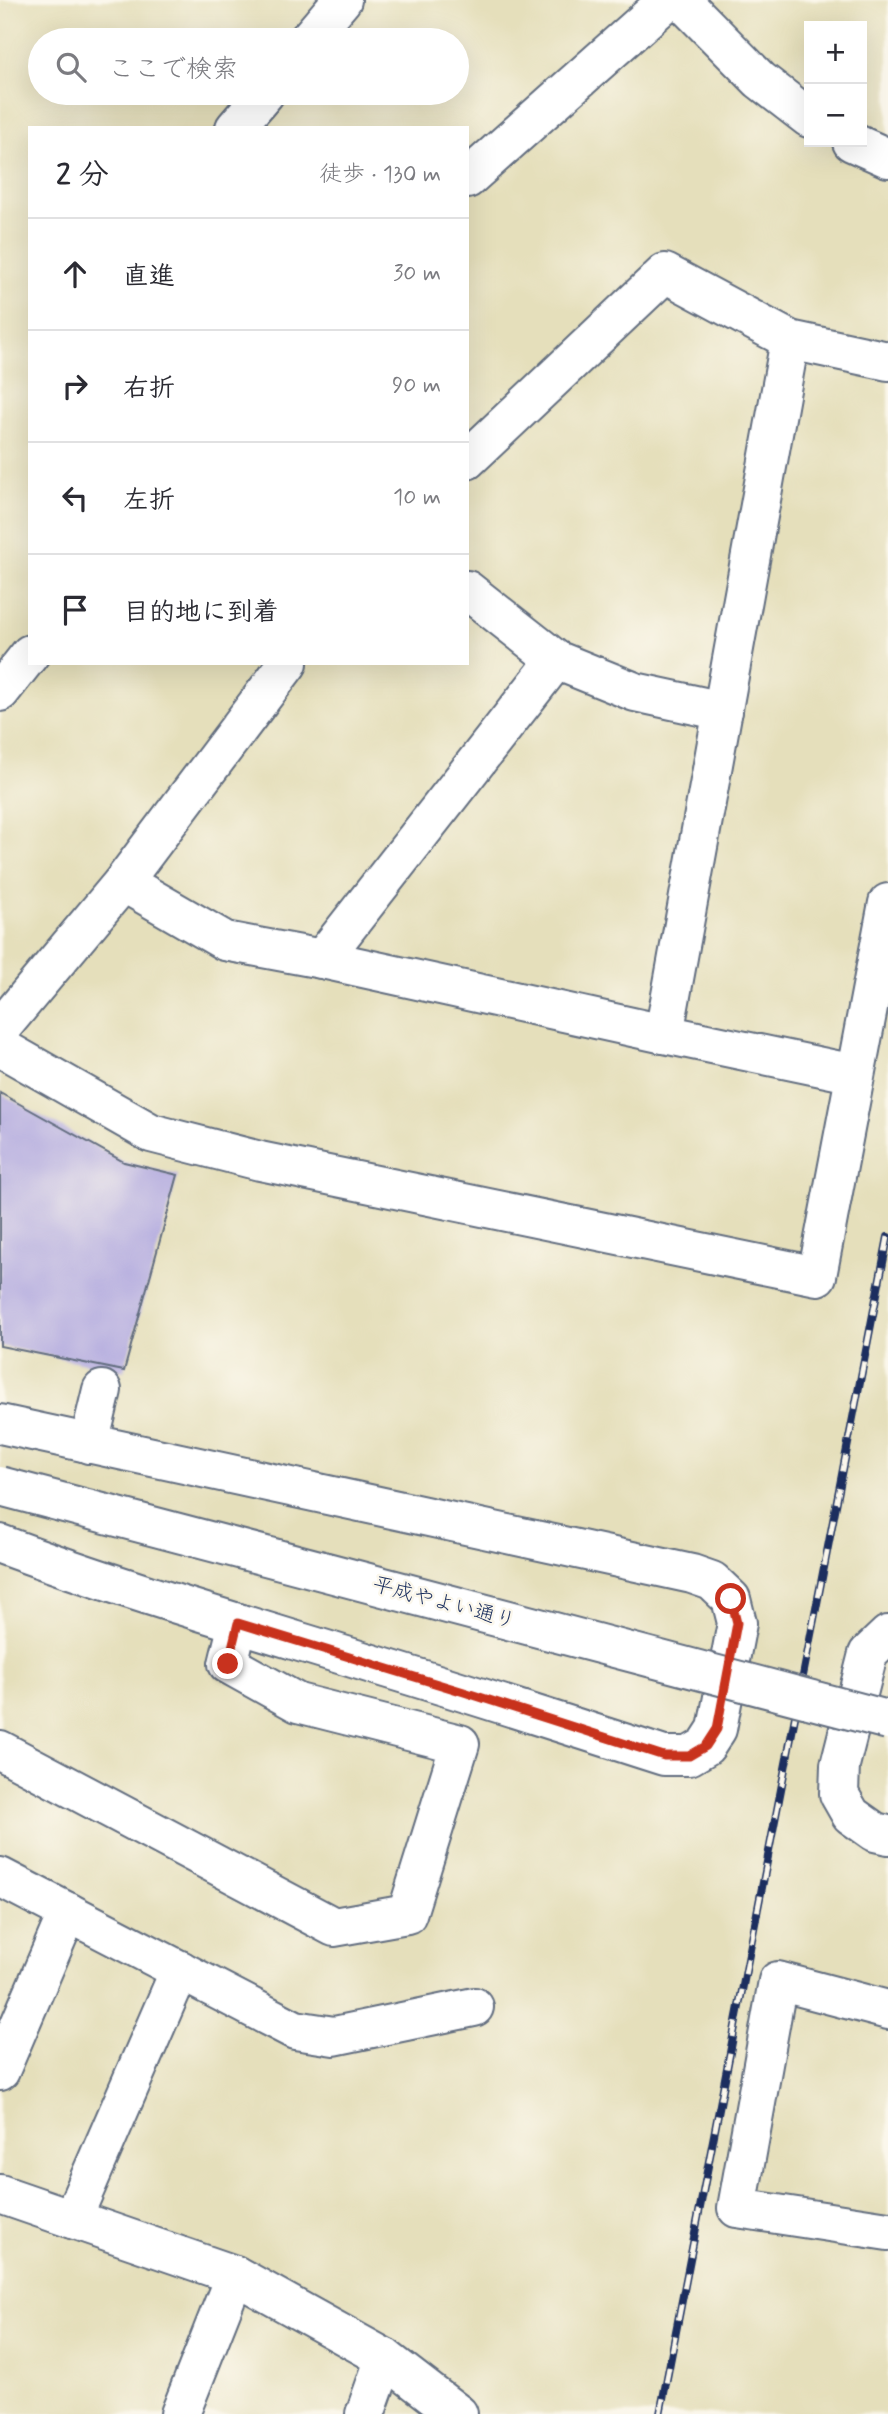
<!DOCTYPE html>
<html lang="ja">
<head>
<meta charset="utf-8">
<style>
  :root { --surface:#fff; --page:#f2f2f3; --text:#2b2b33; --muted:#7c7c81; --line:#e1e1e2 }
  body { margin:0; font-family:Mynerve,"Klee One",sans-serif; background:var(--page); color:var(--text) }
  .controls { position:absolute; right:21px; top:21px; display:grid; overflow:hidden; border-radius:0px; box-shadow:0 7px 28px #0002 }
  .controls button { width:63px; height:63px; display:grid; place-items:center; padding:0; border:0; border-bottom:2px solid var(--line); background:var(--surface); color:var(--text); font:35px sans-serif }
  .stop { position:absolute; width:21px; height:21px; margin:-16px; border:5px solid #c8321e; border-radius:50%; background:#fff }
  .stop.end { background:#c8321e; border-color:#fff; box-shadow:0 2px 7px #0008 }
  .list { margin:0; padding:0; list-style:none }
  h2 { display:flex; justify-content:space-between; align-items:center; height:91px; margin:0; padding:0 28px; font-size:30px }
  h2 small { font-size:23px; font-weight:400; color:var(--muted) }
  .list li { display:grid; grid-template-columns:46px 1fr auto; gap:21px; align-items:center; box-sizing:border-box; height:112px; padding:0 28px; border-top:2px solid var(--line) }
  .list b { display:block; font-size:26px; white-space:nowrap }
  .list em { font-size:23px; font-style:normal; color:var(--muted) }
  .icon { flex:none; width:38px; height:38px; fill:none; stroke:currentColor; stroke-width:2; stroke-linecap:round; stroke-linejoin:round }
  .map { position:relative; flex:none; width:888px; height:2414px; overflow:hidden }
  .search { position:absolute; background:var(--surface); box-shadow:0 7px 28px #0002; left:28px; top:28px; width:441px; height:77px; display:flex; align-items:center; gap:18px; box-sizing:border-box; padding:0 24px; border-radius:38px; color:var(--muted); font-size:26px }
  .panel { position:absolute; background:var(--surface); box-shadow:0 7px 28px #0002; left:28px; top:126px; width:441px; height:539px; border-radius:0px }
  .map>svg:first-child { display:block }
  .building { fill:#b4acdf }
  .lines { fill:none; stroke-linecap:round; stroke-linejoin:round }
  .minor-casing { stroke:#626d7f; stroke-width:42 }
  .minor { stroke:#fff; stroke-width:38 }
  .rail-casing { stroke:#1b2f5e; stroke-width:8 }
  .rail { stroke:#fbf7ec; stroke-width:5; stroke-dasharray:16; stroke-linecap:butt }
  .minor-bridge-casing { stroke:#626d7f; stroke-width:42; stroke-linecap:butt }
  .minor-bridge { stroke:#fff; stroke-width:38 }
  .route { stroke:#c8321e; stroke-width:9 }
  .labels { text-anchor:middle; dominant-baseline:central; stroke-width:5; stroke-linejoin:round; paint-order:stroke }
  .street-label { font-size:21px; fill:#1b2f5e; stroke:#fbf7ec }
</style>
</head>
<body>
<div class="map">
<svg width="888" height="2414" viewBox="0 0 888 2414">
  <rect width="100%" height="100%" fill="#fbf7ec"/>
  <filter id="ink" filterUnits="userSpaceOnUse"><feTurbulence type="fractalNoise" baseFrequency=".0143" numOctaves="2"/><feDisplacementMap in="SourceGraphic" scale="14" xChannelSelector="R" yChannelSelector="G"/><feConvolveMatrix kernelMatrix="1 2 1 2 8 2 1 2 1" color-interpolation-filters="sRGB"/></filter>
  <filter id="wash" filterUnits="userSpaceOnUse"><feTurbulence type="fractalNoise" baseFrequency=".00686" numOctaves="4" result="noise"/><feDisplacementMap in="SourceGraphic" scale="28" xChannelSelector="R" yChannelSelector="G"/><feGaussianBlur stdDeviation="1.57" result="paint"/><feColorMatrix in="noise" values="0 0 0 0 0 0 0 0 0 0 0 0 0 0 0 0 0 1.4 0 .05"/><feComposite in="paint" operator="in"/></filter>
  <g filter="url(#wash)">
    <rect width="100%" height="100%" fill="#e5dfbb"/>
    <g id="blocks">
      <!-- building -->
      <path class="building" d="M 0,1093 L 124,1162 L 178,1175 L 124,1371 L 0,1346 Z"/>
    </g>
  </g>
  <g filter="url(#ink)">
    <use href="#blocks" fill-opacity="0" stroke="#626d7f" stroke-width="2"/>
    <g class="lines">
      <defs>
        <g id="minor">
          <path d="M 681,0 L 760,80 L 809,118"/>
          <path d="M 308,40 L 342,0"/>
          <path d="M 235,128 L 265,93"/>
          <path d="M 852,142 L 888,158"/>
          <path d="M 467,179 L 668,0"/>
          <path d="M 467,460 L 665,273 L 790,340 L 888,361"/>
          <path d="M 467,590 L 556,660 L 635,692 L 723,711"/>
          <path d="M 0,692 L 30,654"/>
          <path d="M 123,882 L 225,941 L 322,959 L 664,1034 L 855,1074"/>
          <path d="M 322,959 L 556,660"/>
          <path d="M 0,1029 L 123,882 L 288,663"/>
          <path d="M 664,1034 L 790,340"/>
          <path d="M 0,1047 L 151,1133 L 260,1161 L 817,1276 L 888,903"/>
          <path d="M 0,1424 L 692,1574 L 712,1581 L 731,1599 L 737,1623 L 717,1729 L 706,1746 L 689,1756 L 664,1756 C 571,1726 478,1696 385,1668 C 256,1628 126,1591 0,1544"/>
          <path d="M 89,1444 L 102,1390"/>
          <path d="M 888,1635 L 868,1654 L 840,1765 L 839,1794 L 851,1815 L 875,1832 L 888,1835"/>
          <path d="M 0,1750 L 334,1927 L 407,1914 L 460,1744 L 298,1703 L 228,1664 L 238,1623"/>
          <path d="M 0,1877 L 295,2030 L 334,2036 L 474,2007"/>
          <path d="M 888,2010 L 778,1981 L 737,2208 L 888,2231"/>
          <path d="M 0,2071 L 68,1912"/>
          <path d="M 0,2194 L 235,2275 L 385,2358 L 458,2414"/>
          <path d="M 72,2219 L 180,1970"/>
          <path d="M 180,2414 L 235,2275"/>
          <path d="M 365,2414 L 385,2358"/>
        </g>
      </defs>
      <!-- minor casing -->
      <use href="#minor" class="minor-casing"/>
      <!-- minor -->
      <use href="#minor" class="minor"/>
      <defs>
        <path id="rail" d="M 660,2414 L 888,1237"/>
      </defs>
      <!-- rail casing -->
      <use href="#rail" class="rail-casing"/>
      <!-- rail -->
      <use href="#rail" class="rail"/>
      <defs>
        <path id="minor-bridge" d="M 0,1486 L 888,1720"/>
      </defs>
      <!-- minor-bridge casing -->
      <use href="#minor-bridge" class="minor-bridge-casing"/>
      <!-- minor-bridge -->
      <use href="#minor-bridge" class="minor-bridge"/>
    </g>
  </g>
  <g class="lines" filter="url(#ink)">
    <!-- route -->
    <path class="route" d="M 228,1664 L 238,1623 L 464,1692 L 664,1756 L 689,1756 L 706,1746 L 717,1729 L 737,1623 L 731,1599"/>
  </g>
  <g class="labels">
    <!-- street labels -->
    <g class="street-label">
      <text transform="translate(444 1603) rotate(15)">平成やよい通り</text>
    </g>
  </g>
</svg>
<div class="controls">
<button>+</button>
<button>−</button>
</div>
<div class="stop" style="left:731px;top:1599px"></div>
<div class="stop end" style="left:228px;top:1664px"></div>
<div class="search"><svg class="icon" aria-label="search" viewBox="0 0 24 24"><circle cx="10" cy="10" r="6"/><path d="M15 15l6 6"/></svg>ここで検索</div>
<section class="panel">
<h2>2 分<small>徒歩 · 130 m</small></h2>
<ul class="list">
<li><svg class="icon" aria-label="ahead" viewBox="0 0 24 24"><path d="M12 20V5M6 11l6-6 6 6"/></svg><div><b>直進</b></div><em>30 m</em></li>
<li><svg class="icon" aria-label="right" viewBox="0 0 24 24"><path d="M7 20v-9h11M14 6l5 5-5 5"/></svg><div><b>右折</b></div><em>90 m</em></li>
<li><svg class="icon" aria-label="left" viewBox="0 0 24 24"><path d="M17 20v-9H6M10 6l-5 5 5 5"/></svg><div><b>左折</b></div><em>10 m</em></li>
<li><svg class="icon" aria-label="arrive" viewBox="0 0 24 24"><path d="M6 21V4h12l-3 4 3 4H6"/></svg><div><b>目的地に到着</b></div></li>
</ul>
</section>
</div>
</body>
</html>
